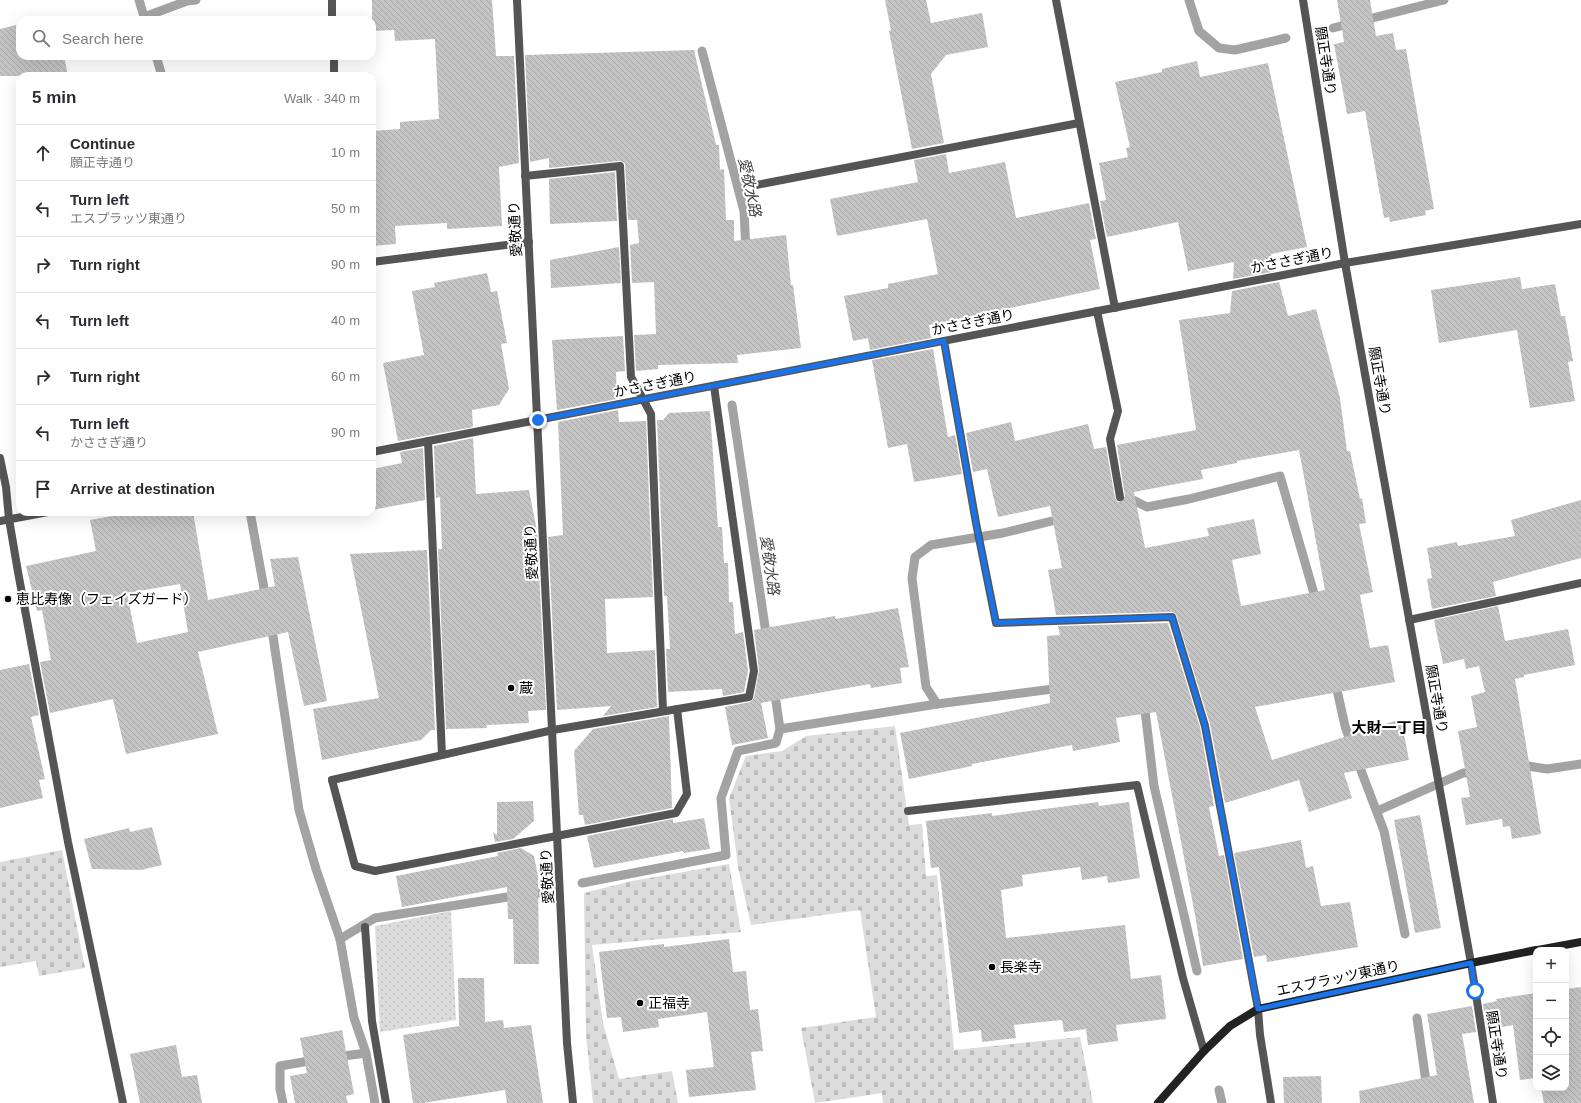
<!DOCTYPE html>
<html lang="en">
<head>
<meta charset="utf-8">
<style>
  :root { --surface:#fff; --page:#f7f7f7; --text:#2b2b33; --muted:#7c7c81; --line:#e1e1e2 }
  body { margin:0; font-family:Helvetica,"Noto Sans JP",sans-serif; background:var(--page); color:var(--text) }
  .controls { position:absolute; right:12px; bottom:12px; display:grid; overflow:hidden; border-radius:8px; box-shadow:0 4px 16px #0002 }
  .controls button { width:36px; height:36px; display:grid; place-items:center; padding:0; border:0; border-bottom:1px solid var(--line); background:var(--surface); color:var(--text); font:20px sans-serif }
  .stop { position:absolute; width:12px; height:12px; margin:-9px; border:3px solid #1a73e8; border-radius:50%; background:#fff }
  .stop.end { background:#1a73e8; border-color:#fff; box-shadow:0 1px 4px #0008 }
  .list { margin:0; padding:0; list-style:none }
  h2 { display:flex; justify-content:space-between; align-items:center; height:52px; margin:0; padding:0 16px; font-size:17px }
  h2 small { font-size:13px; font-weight:400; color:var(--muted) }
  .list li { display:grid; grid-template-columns:26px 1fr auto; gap:12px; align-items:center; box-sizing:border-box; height:56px; padding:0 16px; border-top:1px solid var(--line) }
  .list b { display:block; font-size:15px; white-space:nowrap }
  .list p { margin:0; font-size:13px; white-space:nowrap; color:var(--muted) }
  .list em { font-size:13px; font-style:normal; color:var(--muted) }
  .icon { flex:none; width:22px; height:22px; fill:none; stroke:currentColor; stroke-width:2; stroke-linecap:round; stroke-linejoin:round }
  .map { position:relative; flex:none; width:1581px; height:1103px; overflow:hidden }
  .search { position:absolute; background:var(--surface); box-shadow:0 4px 16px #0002; left:16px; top:16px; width:360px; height:44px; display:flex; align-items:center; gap:10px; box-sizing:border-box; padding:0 14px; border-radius:12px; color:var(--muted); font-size:15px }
  .panel { position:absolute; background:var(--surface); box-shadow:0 4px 16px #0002; left:16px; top:72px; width:360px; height:444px; border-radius:12px }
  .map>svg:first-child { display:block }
  .cemetery { fill:url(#cemetery-stones) }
  .park { fill:url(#park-dots) }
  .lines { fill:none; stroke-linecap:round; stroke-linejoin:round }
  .stream { stroke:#a3a3a3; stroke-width:9 }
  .building { fill:url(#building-back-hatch); fill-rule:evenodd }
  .lane { stroke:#555; stroke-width:8 }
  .street { stroke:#555; stroke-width:8 }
  .secondary { stroke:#222; stroke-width:8 }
  .route { stroke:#1a73e8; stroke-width:5 }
  .poi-dot { fill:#000; stroke:#fff; stroke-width:1.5 }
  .labels { text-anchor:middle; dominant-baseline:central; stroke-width:4; stroke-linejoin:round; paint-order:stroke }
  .street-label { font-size:14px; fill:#000; stroke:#fff }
  .poi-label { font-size:14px; fill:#000; stroke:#fff; text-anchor:start }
  .water-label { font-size:15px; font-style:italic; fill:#444; stroke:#fff }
  .neighbourhood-label { font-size:15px; font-weight:bold; fill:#000; stroke:#fff }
</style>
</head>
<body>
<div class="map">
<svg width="1581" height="1103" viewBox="0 0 1581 1103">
  <defs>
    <pattern id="cemetery-stones" width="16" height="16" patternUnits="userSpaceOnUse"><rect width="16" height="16" fill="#dcdcdc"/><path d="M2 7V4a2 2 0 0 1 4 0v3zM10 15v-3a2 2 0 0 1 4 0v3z" fill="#bbb"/></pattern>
    <pattern id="park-dots" width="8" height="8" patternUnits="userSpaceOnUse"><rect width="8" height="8" fill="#dcdcdc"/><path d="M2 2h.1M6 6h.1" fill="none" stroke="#bbb" stroke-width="1.8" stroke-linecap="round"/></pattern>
    <pattern id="building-back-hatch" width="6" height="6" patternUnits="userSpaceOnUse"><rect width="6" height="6" fill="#c4c4c4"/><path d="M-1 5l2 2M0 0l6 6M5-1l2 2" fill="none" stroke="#a7a7a7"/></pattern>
  </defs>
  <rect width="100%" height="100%" fill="#fff"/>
  <!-- cemetery -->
  <g class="cemetery">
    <path d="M 895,726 L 909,825 L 922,824 L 926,876 L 937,875 L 954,1050 L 1080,1037 L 1093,1103 L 883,1103 L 882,1093 L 815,1103 L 801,1028 L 876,1017 L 860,910 L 751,925 L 738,867 L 729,798 L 746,756 L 782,751 L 806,736 Z"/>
    <path d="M 62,850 L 85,968 L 39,976 L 36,961 L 0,967 L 0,862 Z"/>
    <path d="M 729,864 L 741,932 L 592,945 L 603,1023 L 619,1079 L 672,1071 L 678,1103 L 593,1103 L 586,1034 L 584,893 L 632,881 Z"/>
  </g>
  <!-- park -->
  <path class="park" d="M 451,911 L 456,1020 L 380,1032 L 375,926 Z"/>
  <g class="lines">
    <!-- stream -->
    <g class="stream">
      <path d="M 139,0 L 145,20"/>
      <path d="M 1189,0 L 1199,31 L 1219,48 L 1235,50 L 1286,38"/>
      <path d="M 144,17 L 187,1 L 196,0"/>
      <path d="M 1333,28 L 1444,0"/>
      <path d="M 702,51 L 744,211 L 746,251"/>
      <path d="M 156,56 L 162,76"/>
      <path d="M 732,405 L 767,640"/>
      <path d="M 1124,502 L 1133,500 L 1147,507 L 1189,499 L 1280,476 L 1317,604"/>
      <path d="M 250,512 L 266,599"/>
      <path d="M 271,623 L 299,810 L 316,869 L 340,939 L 354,1018 L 366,1053 L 375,1103"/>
      <path d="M 1335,681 L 1345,726 L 1352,746"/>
      <path d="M 1144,702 L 1154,786 L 1197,971"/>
      <path d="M 937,704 L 1061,688"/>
      <path d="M 780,729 L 937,704 L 926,687 L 912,578 L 915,557 L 931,545 L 1003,533 L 1064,518"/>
      <path d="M 1357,760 L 1384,831 L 1405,934"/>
      <path d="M 1519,767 L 1528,766 L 1547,769 L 1581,764"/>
      <path d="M 1377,811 L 1463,773 L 1476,772"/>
      <path d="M 582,883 L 726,855 L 721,798 L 738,751 L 776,743 L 780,729 L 774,688"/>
      <path d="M 340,939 L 375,918 L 514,896 L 539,893"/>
      <path d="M 1417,1018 L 1429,1103"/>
      <path d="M 336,1057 L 366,1053"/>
      <path d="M 1219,1090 L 1222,1103"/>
      <path d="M 283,1103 L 280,1089 L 280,1066 L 315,1060"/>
    </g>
  </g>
  <!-- building -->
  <g class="building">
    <path d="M 372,0 L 492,0 L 496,56 L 514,56 L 519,163 L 499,167 L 502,226 L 447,229 L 447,223 L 395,226 L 396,244 L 372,246 L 372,131 L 400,129 L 400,122 L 439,119 L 435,39 L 395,41 L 394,30 L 372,31 Z"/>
    <path d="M 885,0 L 926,0 L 931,23 L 982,13 L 988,47 L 946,55 L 931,74 L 944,143 L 912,149 L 889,31 L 891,30 Z"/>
    <path d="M 1337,0 L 1370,0 L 1376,36 L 1393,33 L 1396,50 L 1406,49 L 1434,209 L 1425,211 L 1426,215 L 1390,222 L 1389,217 L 1384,218 L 1365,111 L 1347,114 L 1334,44 L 1344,42 Z"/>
    <path d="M 57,16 L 57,20 L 40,20 Z"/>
    <path d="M 20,24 L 20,56 L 64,56 L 68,76 L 0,76 L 0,29 Z"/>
    <path d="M 694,50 L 716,145 L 719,145 L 720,170 L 724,169 L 726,220 L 734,220 L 734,241 L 786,235 L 791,285 L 793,285 L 801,348 L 737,355 L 738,363 L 658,365 L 658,369 L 636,371 L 634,335 L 656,334 L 654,282 L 632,283 L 630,245 L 639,243 L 637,220 L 628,220 L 625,163 L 619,161 L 549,168 L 549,158 L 530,162 L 525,55 Z"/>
    <path d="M 1197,61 L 1200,77 L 1268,63 L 1307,247 L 1271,254 L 1276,271 L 1233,279 L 1234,262 L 1188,271 L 1178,222 L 1107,237 L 1100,201 L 1106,200 L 1099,163 L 1128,157 L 1126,148 L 1130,147 L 1115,82 L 1162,72 L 1162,69 Z"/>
    <path d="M 946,154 L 949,173 L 1005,162 L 1016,218 L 1089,203 L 1096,239 L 1090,240 L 1100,289 L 929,325 L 931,338 L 870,350 L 868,338 L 853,341 L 844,296 L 888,288 L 888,284 L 938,274 L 927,219 L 837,236 L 830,199 L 918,182 L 914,160 Z"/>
    <path d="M 615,172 L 617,221 L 550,224 L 549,179 Z"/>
    <path d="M 619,247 L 621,283 L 551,288 L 550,260 Z"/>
    <path d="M 487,273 L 491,292 L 497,291 L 507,343 L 501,344 L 509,389 L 499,405 L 472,410 L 473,427 L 398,441 L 383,363 L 424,355 L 412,291 L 435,287 L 434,283 Z"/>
    <path d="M 1520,277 L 1522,289 L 1555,284 L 1561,316 L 1565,316 L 1573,361 L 1568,362 L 1575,401 L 1530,408 L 1517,330 L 1439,343 L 1431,290 Z"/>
    <path d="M 1279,282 L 1288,316 L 1316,309 L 1340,398 L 1347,451 L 1350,451 L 1360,499 L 1362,498 L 1366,523 L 1359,524 L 1373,592 L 1360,595 L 1370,648 L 1388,645 L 1395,682 L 1255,707 L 1272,760 L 1401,719 L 1409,760 L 1344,773 L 1352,798 L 1309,812 L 1299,780 L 1225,803 L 1210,724 L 1176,614 L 1172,612 L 1056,615 L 1048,570 L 1062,568 L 1050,506 L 998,517 L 987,469 L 973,472 L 966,433 L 1011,422 L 1015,441 L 1088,424 L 1094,449 L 1106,447 L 1115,498 L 1118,502 L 1123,501 L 1125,496 L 1117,445 L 1196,430 L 1179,320 L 1230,313 L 1232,291 ZM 1299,450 L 1325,590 L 1241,606 L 1232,560 L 1261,554 L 1254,519 L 1207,528 L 1209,536 L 1145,548 L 1134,492 L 1203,479 L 1201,470 L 1237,463 L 1237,461 Z"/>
    <path d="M 623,336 L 625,371 L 616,372 L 617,399 L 557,410 L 552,340 Z"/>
    <path d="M 933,349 L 948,437 L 955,435 L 962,474 L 914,482 L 907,444 L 888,448 L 872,360 Z"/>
    <path d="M 618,410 L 619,422 L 646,421 L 653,597 L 605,599 L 607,653 L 655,650 L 657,707 L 603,716 L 611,706 L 557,710 L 548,537 L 563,535 L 558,422 Z"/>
    <path d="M 710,411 L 718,527 L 722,527 L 724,563 L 728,563 L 729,602 L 733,602 L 735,634 L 743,632 L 748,671 L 744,692 L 723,696 L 722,689 L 668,692 L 666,649 L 670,649 L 667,596 L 664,596 L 657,420 L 663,420 L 669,413 Z"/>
    <path d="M 473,438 L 476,494 L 529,490 L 537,531 L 546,710 L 528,711 L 529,723 L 486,725 L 487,728 L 446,729 L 438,549 L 442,549 L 440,497 L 436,498 L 434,446 Z"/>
    <path d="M 423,448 L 425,500 L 372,510 L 372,469 L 402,463 L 400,452 Z"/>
    <path d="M 1581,500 L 1581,558 L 1493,582 L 1496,596 L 1432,609 L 1427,579 L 1432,578 L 1427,548 L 1457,542 L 1458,546 L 1515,536 L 1511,520 Z"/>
    <path d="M 135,512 L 193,512 L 208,600 L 275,586 L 270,559 L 298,557 L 327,701 L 304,706 L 288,632 L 198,652 L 218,734 L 126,754 L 113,699 L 50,713 L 40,662 L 51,660 L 42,610 L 37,611 L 26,566 L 96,551 L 90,520 ZM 180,584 L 188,632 L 137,643 L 127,593 Z"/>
    <path d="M 427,550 L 435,730 L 431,730 L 421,740 L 322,760 L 313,709 L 379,698 L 350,554 Z"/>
    <path d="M 1498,606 L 1505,641 L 1568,629 L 1575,665 L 1524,675 L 1524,677 L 1515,679 L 1541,834 L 1512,839 L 1510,826 L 1503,827 L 1502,819 L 1466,825 L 1461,798 L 1470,797 L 1458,731 L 1477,727 L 1471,696 L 1485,692 L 1479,666 L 1466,669 L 1464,659 L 1443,664 L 1434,620 Z"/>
    <path d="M 898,608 L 909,667 L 900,668 L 902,683 L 871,688 L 870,684 L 761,703 L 768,738 L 732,745 L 725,707 L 750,702 L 754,698 L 759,670 L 754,630 L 835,616 L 836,619 Z"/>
    <path d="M 1168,623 L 1200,727 L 1214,806 L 1209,807 L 1219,856 L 1224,855 L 1243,959 L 1203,966 L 1196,920 L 1156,712 L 1116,718 L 1120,742 L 1073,751 L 1072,745 L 972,764 L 972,766 L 909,779 L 900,733 L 1050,703 L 1047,636 L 1060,635 L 1058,626 Z"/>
    <path d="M 29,664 L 39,715 L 31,717 L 45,779 L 39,780 L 43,798 L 0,808 L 0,670 Z"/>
    <path d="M 669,716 L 672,808 L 585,825 L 583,815 L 579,815 L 574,751 L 593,729 Z"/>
    <path d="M 533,801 L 534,821 L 513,839 L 495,842 L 493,832 L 497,835 L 497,802 Z"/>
    <path d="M 1098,802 L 1099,806 L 1129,802 L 1140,878 L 1108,883 L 1107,876 L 1082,880 L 1080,867 L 1022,875 L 1023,886 L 1001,890 L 1006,938 L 1125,925 L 1131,979 L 1161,975 L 1166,1019 L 1116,1025 L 1118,1041 L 1088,1045 L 1086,1029 L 1064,1032 L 1062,1020 L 1014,1025 L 1016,1038 L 982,1042 L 981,1030 L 959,1033 L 939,867 L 931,868 L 926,821 L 992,813 L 992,816 Z"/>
    <path d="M 1420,815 L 1441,928 L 1415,933 L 1394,820 Z"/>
    <path d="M 704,818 L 710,849 L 684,853 L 683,851 L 594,868 L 587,836 L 673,819 L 673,823 Z"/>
    <path d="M 152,827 L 162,865 L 141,870 L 92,869 L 84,839 L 129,828 L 130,832 Z"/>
    <path d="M 1301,840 L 1306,868 L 1313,866 L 1321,906 L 1350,902 L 1358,947 L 1267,962 L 1266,955 L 1254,957 L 1234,853 Z"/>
    <path d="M 521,848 L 534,856 L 538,876 L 539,964 L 514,964 L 513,919 L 508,919 L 507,887 L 402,907 L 396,876 L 498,856 L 497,853 Z"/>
    <path d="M 729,939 L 733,972 L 746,971 L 750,1010 L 758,1009 L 763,1051 L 751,1052 L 756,1090 L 689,1097 L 686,1070 L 714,1067 L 707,1012 L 658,1019 L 659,1027 L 623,1032 L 621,1017 L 607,1018 L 599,952 L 664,944 L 664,947 Z"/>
    <path d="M 458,978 L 484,978 L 485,1022 L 503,1020 L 504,1028 L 531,1025 L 543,1103 L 507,1103 L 505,1090 L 423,1103 L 413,1103 L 403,1035 L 459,1026 Z"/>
    <path d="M 1581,987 L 1581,1103 L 1544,1103 L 1541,1088 L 1566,1088 L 1566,989 Z"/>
    <path d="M 1536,993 L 1536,1078 L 1520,1080 L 1513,1025 L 1487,1030 L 1483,1004 L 1497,1001 L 1496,999 Z"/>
    <path d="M 1472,1006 L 1476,1032 L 1462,1034 L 1474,1103 L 1360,1103 L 1359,1091 L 1437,1075 L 1427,1014 Z"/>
    <path d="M 342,1030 L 354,1094 L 346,1096 L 348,1103 L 295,1103 L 290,1076 L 307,1073 L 300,1038 Z"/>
    <path d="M 176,1045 L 182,1077 L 197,1075 L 202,1103 L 140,1103 L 130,1054 Z"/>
    <path d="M 1321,1076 L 1322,1103 L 1284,1103 L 1283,1077 Z"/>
  </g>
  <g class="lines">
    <!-- lane -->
    <g class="lane">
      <path d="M 332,780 L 355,866 L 375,871 L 676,813 L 687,794 L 677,709"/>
      <path d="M 365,927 L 372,1021 L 386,1103"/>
    </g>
    <!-- street -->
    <g class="street">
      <path d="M 332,0 L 332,20"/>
      <path d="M 517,0 L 567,1043 L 573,1103"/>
      <path d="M 1056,0 L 1115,308"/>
      <path d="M 1303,0 L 1345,263 L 1471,963 L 1493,1103"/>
      <path d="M 334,56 L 334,76"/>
      <path d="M 525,176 L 620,166 L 631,377 L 651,414 L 663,711"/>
      <path d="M 756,185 L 1079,123"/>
      <path d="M 372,262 L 529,242"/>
      <path d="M 1097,311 L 1118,411 L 1110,439 L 1120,497"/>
      <path d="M 944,341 L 976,523 L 996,623 L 1172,617 L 1205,726 L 1258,1009 L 1260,1035 L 1271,1103"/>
      <path d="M 428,441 L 442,755"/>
      <path d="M 372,452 L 1345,263 L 1581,224"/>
      <path d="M 0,458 L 6,487 L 9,519 L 18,572 L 68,842 L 123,1103"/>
      <path d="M 0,521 L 48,512"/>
      <path d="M 1409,620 L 1581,583"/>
      <path d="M 332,780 L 553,730 L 749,697 L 754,671 L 714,386"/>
      <path d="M 908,811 L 1137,785 L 1183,978 L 1204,1051"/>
    </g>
    <!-- secondary -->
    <g class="secondary">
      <path d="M 1538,950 L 1581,942"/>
      <path d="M 1158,1103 L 1204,1051 L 1230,1026 L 1258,1009 L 1471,963 L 1536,950"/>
    </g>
  </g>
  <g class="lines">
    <!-- route -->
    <path class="route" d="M 538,420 L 944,341 L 976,524 L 996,623 L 1172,617 L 1205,726 L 1258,1009 L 1471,963 L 1475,991"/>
  </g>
  <!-- markers -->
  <g class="poi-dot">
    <circle cx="8" cy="599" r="4"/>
    <circle cx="511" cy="688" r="4"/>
    <circle cx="992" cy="967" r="4"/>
    <circle cx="640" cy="1003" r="4"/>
  </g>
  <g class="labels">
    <!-- street labels -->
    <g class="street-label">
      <text transform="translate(1326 61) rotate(81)">願正寺通り</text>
      <text transform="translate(515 229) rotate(-93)">愛敬通り</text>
      <text transform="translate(1292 260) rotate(-11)">かささぎ通り</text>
      <text transform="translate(973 322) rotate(-11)">かささぎ通り</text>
      <text transform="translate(1380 381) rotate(80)">願正寺通り</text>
      <text transform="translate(655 384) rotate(-11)">かささぎ通り</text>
      <text transform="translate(531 552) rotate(-93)">愛敬通り</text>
      <text transform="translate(1437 699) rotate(80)">願正寺通り</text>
      <text transform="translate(547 876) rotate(-93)">愛敬通り</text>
      <text transform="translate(1338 978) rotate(-12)">エスプラッツ東通り</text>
      <text transform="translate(1497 1045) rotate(81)">願正寺通り</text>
    </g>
    <!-- poi labels -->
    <g class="poi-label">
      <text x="16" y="599">恵比寿像（フェイズガード）</text>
      <text x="519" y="688">蔵</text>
      <text x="1000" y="967">長楽寺</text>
      <text x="648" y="1003">正福寺</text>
    </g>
    <!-- water labels -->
    <g class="water-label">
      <text transform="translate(750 187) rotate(78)">愛敬水路</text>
      <text transform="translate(770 565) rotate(82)">愛敬水路</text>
    </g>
    <!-- neighbourhood labels -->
    <g class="neighbourhood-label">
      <text x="1389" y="727">大財一丁目</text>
    </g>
  </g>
</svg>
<div class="controls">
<button>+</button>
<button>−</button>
<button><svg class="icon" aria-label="locate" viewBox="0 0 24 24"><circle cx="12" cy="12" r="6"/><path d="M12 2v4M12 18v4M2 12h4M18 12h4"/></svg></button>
<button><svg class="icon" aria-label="layers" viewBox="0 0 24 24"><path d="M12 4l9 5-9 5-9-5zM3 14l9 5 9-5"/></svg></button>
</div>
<div class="stop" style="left:1475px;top:991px"></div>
<div class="stop end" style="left:538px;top:420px"></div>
<div class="search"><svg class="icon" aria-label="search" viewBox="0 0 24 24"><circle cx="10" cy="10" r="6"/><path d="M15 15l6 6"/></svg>Search here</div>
<section class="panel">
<h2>5 min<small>Walk · 340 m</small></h2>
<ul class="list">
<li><svg class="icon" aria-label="ahead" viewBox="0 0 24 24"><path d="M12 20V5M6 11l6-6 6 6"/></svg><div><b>Continue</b><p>願正寺通り</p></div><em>10 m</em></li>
<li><svg class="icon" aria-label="left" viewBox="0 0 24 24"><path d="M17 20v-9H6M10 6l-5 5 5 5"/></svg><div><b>Turn left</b><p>エスプラッツ東通り</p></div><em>50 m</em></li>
<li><svg class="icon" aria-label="right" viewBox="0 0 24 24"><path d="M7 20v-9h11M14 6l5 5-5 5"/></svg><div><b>Turn right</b></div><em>90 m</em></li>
<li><svg class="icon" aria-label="left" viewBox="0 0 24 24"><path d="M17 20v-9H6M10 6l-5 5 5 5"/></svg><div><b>Turn left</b></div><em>40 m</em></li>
<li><svg class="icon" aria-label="right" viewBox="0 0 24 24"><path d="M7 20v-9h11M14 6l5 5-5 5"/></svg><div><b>Turn right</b></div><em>60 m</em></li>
<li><svg class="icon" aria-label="left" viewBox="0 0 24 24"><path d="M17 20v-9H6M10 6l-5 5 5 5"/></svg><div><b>Turn left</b><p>かささぎ通り</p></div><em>90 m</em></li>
<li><svg class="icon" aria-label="arrive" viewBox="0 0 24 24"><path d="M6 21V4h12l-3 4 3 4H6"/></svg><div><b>Arrive at destination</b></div></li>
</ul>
</section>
</div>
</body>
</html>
